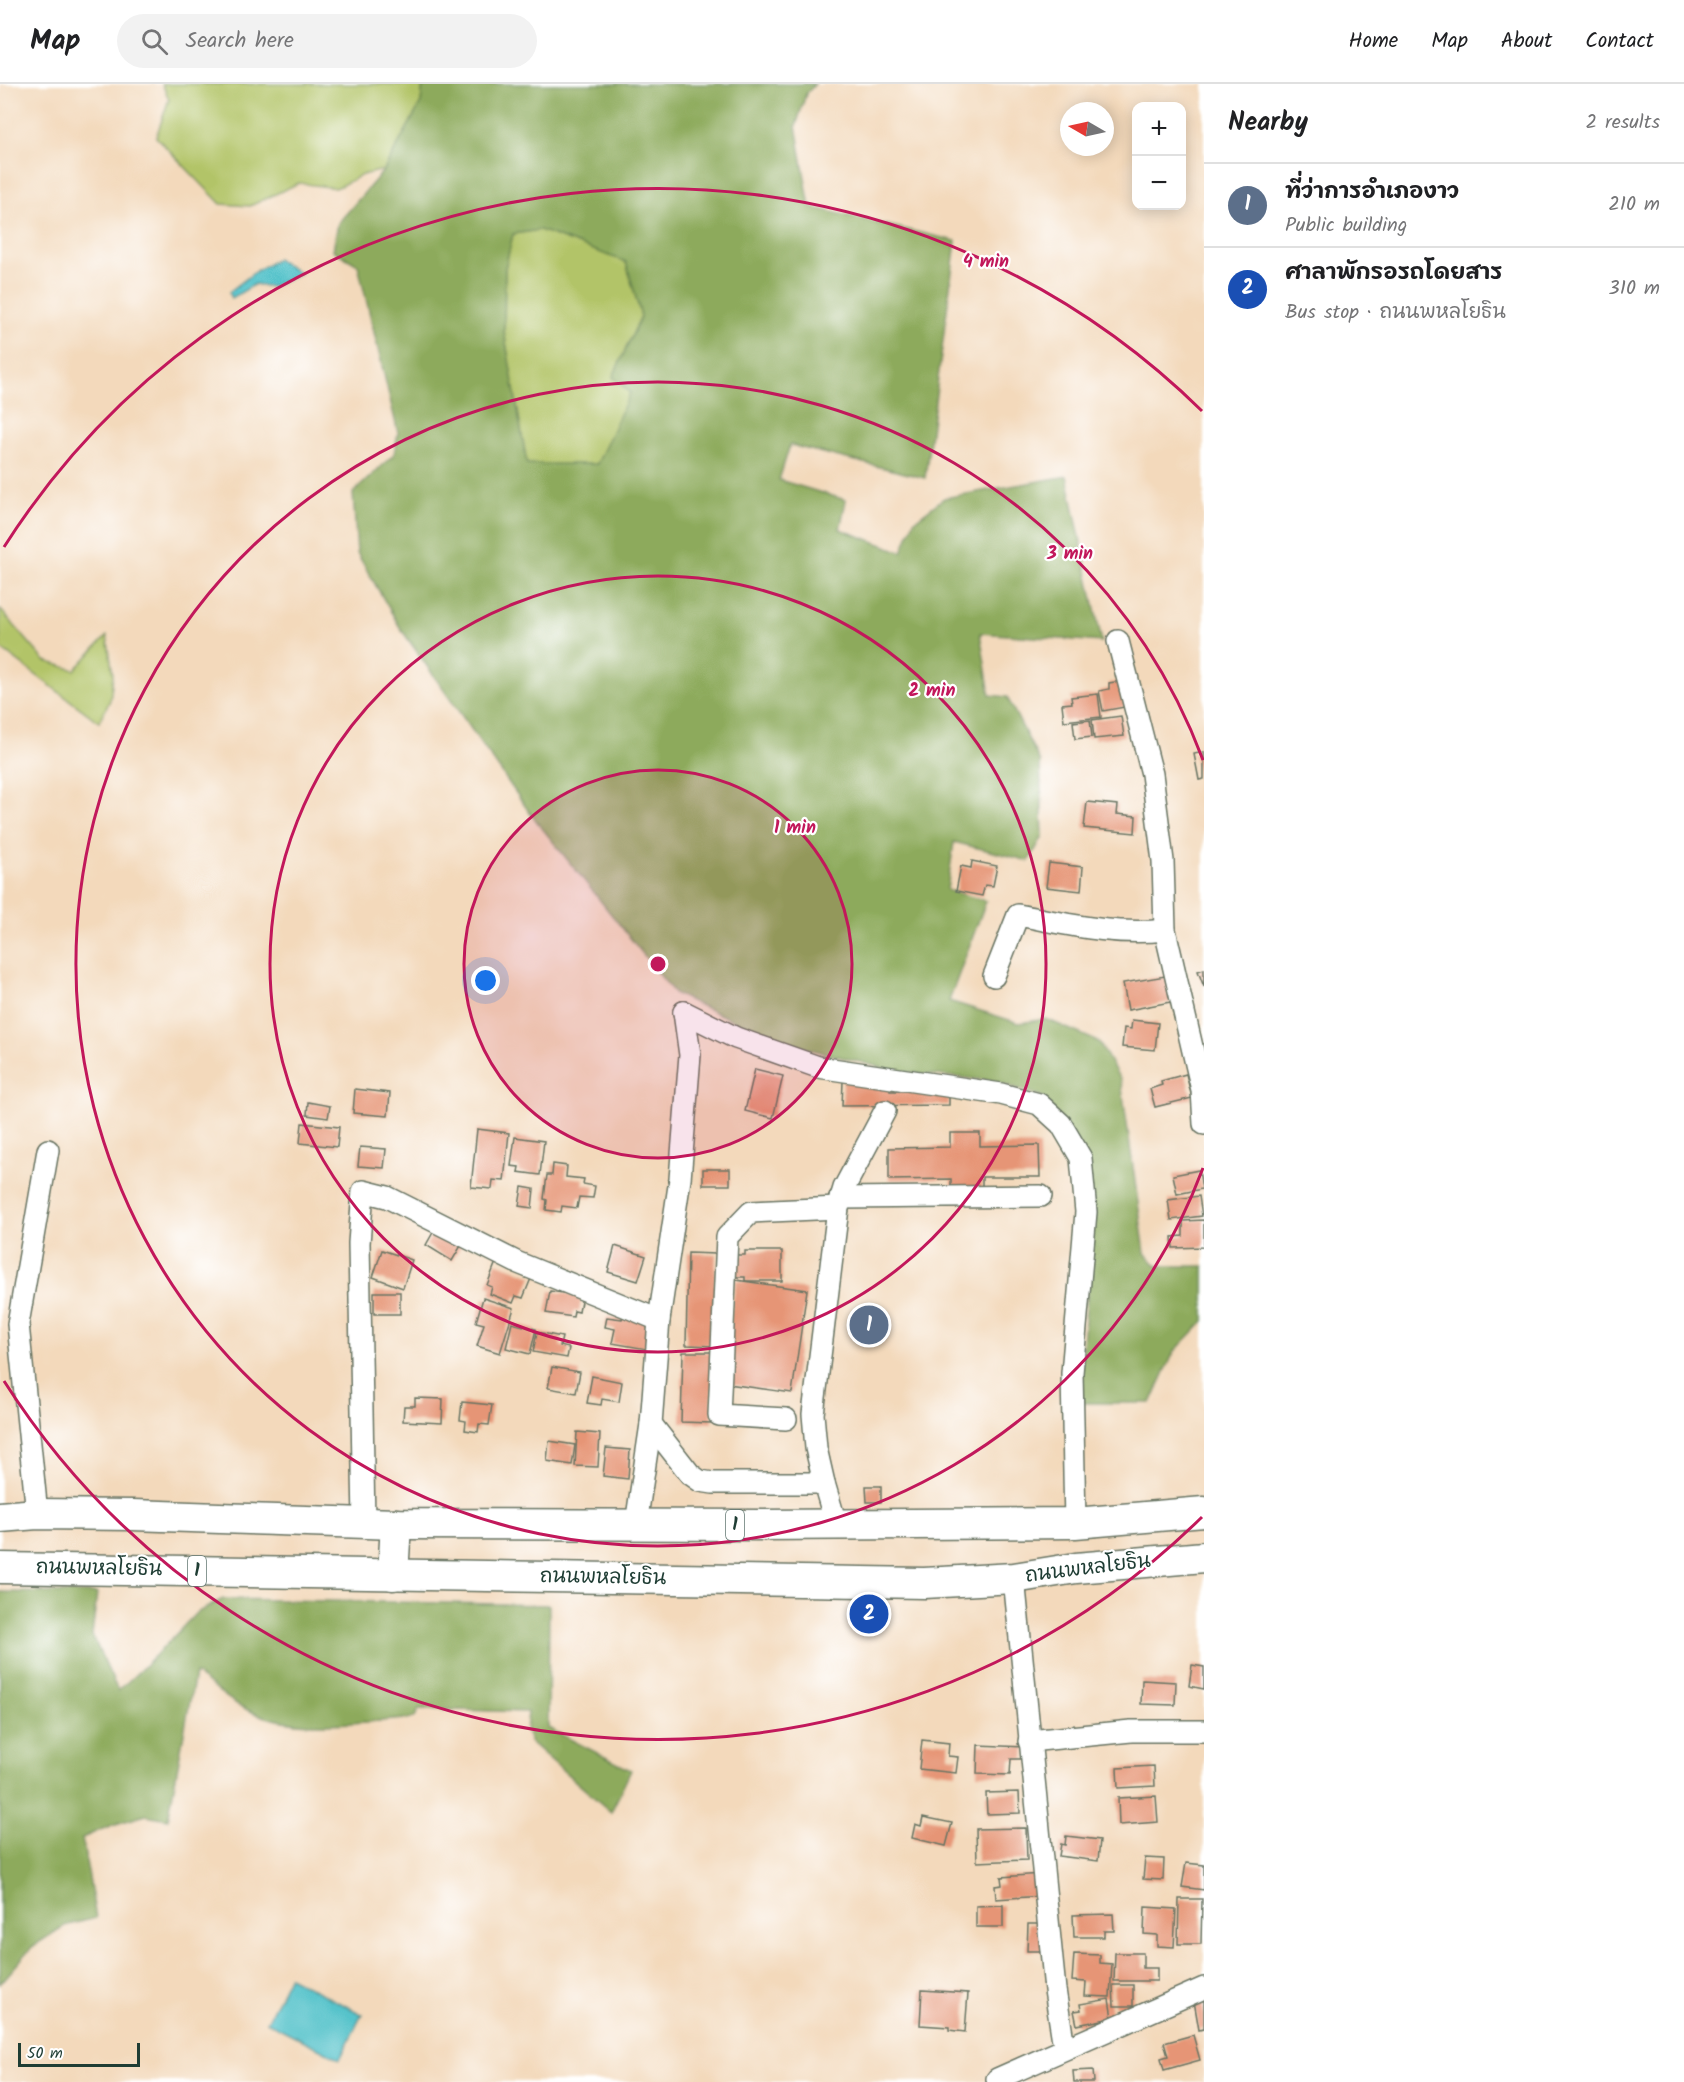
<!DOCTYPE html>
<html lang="en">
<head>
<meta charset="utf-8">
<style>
  :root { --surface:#fff; --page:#f2f2f2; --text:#202124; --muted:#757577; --line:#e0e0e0; --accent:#1f6fb2 }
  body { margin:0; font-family:Kalam,"Playpen Sans Thai",sans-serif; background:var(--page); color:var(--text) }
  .controls { position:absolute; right:18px; top:18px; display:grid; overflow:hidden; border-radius:12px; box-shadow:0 3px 15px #0003 }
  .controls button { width:54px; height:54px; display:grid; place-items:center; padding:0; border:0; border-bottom:2px solid var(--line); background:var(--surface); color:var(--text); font:30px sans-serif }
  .compass { position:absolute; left:1060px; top:18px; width:54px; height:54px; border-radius:50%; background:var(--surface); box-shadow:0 3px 15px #0003; rotate:279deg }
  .scale { position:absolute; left:18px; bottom:15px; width:122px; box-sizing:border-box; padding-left:6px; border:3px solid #1f3d34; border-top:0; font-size:16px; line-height:21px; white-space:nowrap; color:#1f3d34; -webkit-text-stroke:4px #fff; paint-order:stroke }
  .you { position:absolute; left:486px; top:897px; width:21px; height:21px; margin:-15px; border:4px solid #fff; border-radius:50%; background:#1a73e8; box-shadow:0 0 0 9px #1a73e833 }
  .badge { display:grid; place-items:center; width:39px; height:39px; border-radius:50%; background:var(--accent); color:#fff; font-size:20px; font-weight:700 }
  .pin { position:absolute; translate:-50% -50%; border:3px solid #fff; box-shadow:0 2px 6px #0006 }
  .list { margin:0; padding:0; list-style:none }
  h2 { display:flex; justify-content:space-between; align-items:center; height:78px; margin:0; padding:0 24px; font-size:26px }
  h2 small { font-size:20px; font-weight:400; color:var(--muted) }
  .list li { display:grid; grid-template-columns:39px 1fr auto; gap:18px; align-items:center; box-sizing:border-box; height:84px; padding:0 24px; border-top:2px solid var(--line) }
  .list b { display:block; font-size:22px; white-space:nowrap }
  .list p { margin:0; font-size:20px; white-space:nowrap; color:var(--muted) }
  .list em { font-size:20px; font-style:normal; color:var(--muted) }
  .icon { flex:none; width:33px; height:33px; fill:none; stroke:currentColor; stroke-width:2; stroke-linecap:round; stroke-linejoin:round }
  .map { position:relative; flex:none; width:1204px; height:1998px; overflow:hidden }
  header { display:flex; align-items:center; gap:36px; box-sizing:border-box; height:84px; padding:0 30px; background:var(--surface); border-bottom:2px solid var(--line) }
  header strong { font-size:28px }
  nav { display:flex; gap:33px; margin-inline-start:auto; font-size:21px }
  .search { width:420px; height:54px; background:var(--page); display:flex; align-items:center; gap:15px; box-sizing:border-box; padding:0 21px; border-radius:33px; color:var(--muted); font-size:22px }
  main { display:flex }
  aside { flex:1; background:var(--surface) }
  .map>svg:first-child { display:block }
  .green { fill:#b2c467; stroke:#68804e; stroke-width:1.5 }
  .forest { fill:#8daa5c; stroke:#567448; stroke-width:1.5; fill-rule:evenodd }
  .water { fill:#56c3cb; stroke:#3a8080; stroke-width:1.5 }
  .building { fill:#e69576 }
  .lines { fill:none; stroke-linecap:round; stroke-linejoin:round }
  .minor-casing { stroke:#697463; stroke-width:24 }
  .highway-casing { stroke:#697463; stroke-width:33 }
  .minor { stroke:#fff; stroke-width:21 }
  .highway { stroke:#fff; stroke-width:30 }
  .ring { fill:none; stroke:#c2185b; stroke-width:3 }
  .labels { text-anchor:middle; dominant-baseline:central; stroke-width:4.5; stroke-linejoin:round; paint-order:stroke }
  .shield { fill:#fff; stroke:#627771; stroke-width:1.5 }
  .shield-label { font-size:18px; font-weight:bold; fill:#1f3d34 }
  .street-label { font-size:20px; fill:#1f3d34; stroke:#fff }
  .centre { fill:#c2185b; stroke:#fff; stroke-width:3 }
  .ring-label { font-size:18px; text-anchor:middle; font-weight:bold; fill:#c2185b; stroke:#fff; stroke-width:4.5; stroke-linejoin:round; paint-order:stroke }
</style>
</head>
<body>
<header>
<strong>Map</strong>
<div class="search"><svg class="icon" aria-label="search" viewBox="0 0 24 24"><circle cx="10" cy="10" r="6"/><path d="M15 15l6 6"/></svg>Search here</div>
<nav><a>Home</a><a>Map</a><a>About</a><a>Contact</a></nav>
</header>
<main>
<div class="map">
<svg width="1204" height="1998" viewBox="0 0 1204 1998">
  <rect width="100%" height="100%" fill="#fff"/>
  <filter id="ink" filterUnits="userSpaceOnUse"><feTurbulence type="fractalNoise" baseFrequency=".0167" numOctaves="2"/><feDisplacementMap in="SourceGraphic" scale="12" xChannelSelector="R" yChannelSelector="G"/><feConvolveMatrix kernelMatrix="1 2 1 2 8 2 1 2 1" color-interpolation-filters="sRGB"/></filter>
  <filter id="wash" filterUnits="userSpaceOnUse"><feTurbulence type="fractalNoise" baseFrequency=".008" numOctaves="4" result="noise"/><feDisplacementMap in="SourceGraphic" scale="24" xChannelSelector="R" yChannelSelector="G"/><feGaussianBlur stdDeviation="1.35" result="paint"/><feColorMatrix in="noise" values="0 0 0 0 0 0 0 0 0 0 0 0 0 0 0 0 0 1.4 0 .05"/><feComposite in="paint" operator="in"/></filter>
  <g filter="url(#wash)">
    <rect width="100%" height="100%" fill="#f3d9bb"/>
    <!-- green -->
    <g class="green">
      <path d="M 162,0 L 423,0 L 421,19 L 384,86 L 362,91 L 336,104 L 299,99 L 250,122 L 221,120 L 156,53 L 169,15 Z"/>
      <path d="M 540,146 L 626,178 L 641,232 L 613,293 L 631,309 L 597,380 L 527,381 L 504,247 L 505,184 L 513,150 Z"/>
      <path d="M 0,525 L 45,577 L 75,586 L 107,552 L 113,591 L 110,616 L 99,638 L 0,564 Z"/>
    </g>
    <!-- forest -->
    <g class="forest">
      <path d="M 423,0 L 815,0 L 806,10 L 796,42 L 810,123 L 956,157 L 925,394 L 790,361 L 779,396 L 846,416 L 840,445 L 902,468 L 914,437 L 944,414 L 1067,392 L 1102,558 L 980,549 L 990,611 L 1007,613 L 1040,678 L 1043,752 L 1029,777 L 954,758 L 947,806 L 986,817 L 949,917 L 1019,939 L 1046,935 L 1099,958 L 1121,997 L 1145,1169 L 1157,1182 L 1204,1182 L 1204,1237 L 1174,1268 L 1151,1319 L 1078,1319 L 1094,1128 L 1043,1013 L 994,997 L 895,987 L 778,957 L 675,910 L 530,729 L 401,545 L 357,469 L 353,409 L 394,370 L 398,349 L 358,181 L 333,166 L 338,139 L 384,86 L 421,19 ZM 540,146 L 626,178 L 641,232 L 613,293 L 630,309 L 597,380 L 527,380 L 504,247 L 505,184 L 513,150 Z"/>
      <path d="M 0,1508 L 97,1509 L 92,1551 L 118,1607 L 159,1568 L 196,1529 L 223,1515 L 549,1521 L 548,1644 L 631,1686 L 611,1728 L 530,1658 L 526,1647 L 528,1628 L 419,1625 L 415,1633 L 408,1635 C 354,1638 289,1650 240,1622 C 224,1613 210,1600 195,1590 L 168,1735 L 146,1731 L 112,1741 L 82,1754 L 96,1834 L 64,1842 L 32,1863 L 0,1900 Z"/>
    </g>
    <!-- water -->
    <g class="water">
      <path d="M 277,175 L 300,189 L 271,203 L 255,200 L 232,214 L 229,208 L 256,187 Z"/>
      <path d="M 289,1893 L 362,1930 L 340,1975 L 267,1938 Z"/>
    </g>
    <g id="blocks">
      <!-- building -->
      <g class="building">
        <path d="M 1121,597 L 1125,623 L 1103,627 L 1099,607 L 1109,605 L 1109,599 Z"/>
        <path d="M 1098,610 L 1101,633 L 1064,637 L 1062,620 L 1072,619 L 1071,613 Z"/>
        <path d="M 1121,632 L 1124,652 L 1094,655 L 1092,636 Z"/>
        <path d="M 1090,636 L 1092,653 L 1075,655 L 1073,638 Z"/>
        <path d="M 1204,668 L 1204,695 L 1199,696 L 1194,670 Z"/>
        <path d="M 1087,718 L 1118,721 L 1117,730 L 1136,732 L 1135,749 L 1084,744 Z"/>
        <path d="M 972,777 L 997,782 L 993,802 L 985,801 L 982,812 L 956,807 L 961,782 L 971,784 Z"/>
        <path d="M 1049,779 L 1083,783 L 1081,807 L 1046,803 Z"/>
        <path d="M 1204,885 L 1204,903 L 1198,887 Z"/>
        <path d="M 1171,891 L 1176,917 L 1128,926 L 1123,899 Z"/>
        <path d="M 1132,936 L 1158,939 L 1155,966 L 1122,963 L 1124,944 L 1131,945 Z"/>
        <path d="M 755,985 L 783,992 L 773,1034 L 745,1027 Z"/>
        <path d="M 1186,990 L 1192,1014 L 1155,1023 L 1150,1005 L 1162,1001 L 1161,997 Z"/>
        <path d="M 843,997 L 890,998 L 890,1007 L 949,1007 L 949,1021 L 842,1022 Z"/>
        <path d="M 355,1005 L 390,1009 L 388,1032 L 353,1029 Z"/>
        <path d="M 308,1018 L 330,1022 L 328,1034 L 307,1031 Z"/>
        <path d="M 302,1039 L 339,1043 L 337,1063 L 300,1059 Z"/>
        <path d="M 477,1045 L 509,1049 L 504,1097 L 493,1096 L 492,1105 L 471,1103 Z"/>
        <path d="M 950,1049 L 980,1049 L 980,1062 L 1039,1061 L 1040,1093 L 982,1093 L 982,1117 L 951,1117 L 951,1095 L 889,1096 L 889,1064 L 950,1063 Z"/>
        <path d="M 515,1053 L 544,1057 L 540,1091 L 518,1088 L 519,1083 L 511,1082 Z"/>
        <path d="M 360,1063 L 386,1065 L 384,1084 L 358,1082 Z"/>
        <path d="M 553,1080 L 567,1082 L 566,1093 L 584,1095 L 583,1100 L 595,1102 L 593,1114 L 579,1113 L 577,1124 L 562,1122 L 561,1128 L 546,1126 L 547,1116 L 544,1115 L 547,1091 L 552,1091 Z"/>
        <rect x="703" y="1085" width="27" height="16"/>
        <path d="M 1199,1086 L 1202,1105 L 1177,1110 L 1173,1091 Z"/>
        <path d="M 522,1103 L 534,1105 L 532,1124 L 519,1122 Z"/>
        <path d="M 1199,1112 L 1202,1132 L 1171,1136 L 1168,1116 Z"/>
        <path d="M 1204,1136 L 1204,1163 L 1173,1164 L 1172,1153 L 1183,1152 L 1183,1137 Z"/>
        <path d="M 435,1145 L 462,1160 L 452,1177 L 426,1161 Z"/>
        <path d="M 615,1162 L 646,1172 L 638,1197 L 608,1188 Z"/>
        <path d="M 382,1166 L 412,1176 L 403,1204 L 373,1193 Z"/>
        <path d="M 745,1167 L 782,1167 L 782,1197 L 745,1197 L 745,1193 L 733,1193 L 733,1171 L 745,1171 Z"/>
        <path d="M 688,1169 L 716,1170 L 714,1262 L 686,1261 Z"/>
        <path d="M 496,1178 L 532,1192 L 523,1214 L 516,1212 L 513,1219 L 490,1210 L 492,1203 L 487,1201 Z"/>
        <path d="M 736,1196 L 807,1206 L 792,1309 L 721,1299 Z"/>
        <path d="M 550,1207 L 582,1212 L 579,1228 L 574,1227 L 573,1233 L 546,1229 Z"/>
        <rect x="374" y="1208" width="26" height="22"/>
        <path d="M 483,1214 L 514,1224 L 500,1269 L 477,1262 L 484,1240 L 476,1238 Z"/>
        <path d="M 623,1232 L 651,1237 L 646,1265 L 612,1259 L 615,1245 L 605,1243 L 607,1233 L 622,1235 Z"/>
        <path d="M 512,1239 L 536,1245 L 530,1270 L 506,1264 Z"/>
        <path d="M 537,1248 L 562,1253 L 560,1262 L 569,1264 L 567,1274 L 533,1268 Z"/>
        <path d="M 683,1268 L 713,1268 L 712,1339 L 681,1338 Z"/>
        <path d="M 552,1283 L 580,1288 L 576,1309 L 548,1304 Z"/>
        <path d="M 592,1292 L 622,1298 L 619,1318 L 602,1315 L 601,1321 L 587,1319 Z"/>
        <path d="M 415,1314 L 443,1315 L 442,1339 L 403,1337 L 404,1322 L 415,1322 Z"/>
        <path d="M 462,1318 L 492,1321 L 489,1341 L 479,1340 L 478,1348 L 465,1346 L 466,1337 L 460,1336 Z"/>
        <path d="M 577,1348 L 600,1350 L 598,1383 L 575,1382 Z"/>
        <path d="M 549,1357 L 575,1361 L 572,1381 L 547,1377 Z"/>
        <path d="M 606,1364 L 630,1366 L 628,1395 L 603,1392 Z"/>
        <path d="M 866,1402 L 881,1402 L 881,1418 L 867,1418 Z"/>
        <path d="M 859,1521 L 876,1521 L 876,1538 L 860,1538 Z"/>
        <path d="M 1192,1581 L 1204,1583 L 1204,1605 L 1189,1602 Z"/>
        <path d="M 1142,1596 L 1176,1598 L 1175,1621 L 1141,1620 Z"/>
        <path d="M 922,1656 L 949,1659 L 948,1672 L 958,1673 L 956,1689 L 919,1685 Z"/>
        <path d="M 978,1661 L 1025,1663 L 1024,1675 L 1011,1675 L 1010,1691 L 977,1690 Z"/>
        <path d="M 1154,1682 L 1155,1702 L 1118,1704 L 1117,1684 Z"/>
        <path d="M 1019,1708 L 1020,1729 L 987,1730 L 986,1709 Z"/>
        <path d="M 1156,1712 L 1158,1738 L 1119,1741 L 1118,1714 Z"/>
        <path d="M 923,1733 L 952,1739 L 946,1762 L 912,1754 L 915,1740 L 921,1742 Z"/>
        <path d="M 1026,1744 L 1027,1776 L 977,1778 L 976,1745 Z"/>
        <path d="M 1066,1752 L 1100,1756 L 1098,1777 L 1059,1772 L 1061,1760 L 1065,1761 Z"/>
        <path d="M 1145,1774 L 1164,1775 L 1163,1796 L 1143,1795 Z"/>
        <path d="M 1186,1779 L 1204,1781 L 1204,1806 L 1182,1803 Z"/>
        <path d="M 1040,1790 L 1042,1812 L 996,1815 L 995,1802 L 1002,1801 L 1001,1793 Z"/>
        <path d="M 1179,1815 L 1202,1815 L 1201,1860 L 1178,1860 Z"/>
        <path d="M 1003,1821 L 1003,1843 L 976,1843 L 976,1822 Z"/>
        <path d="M 1145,1823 L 1176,1825 L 1174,1863 L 1157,1862 L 1157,1851 L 1144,1850 Z"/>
        <path d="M 1113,1830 L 1114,1847 L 1104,1847 L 1104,1853 L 1074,1853 L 1073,1831 Z"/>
        <path d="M 1028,1840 L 1047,1840 L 1046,1867 L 1027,1867 Z"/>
        <path d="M 1115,1869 L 1143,1869 L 1143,1884 L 1157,1884 L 1157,1897 L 1114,1897 Z"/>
        <path d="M 1074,1870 L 1100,1871 L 1100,1879 L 1112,1880 L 1110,1913 L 1085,1912 L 1086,1898 L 1072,1897 Z"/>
        <path d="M 1113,1901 L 1133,1901 L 1133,1922 L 1114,1922 Z"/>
        <path d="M 922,1906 L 968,1909 L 965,1948 L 949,1946 L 949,1943 L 920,1941 Z"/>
        <path d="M 1204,1907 L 1204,1945 L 1199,1946 L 1194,1917 Z"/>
        <path d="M 1109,1915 L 1112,1934 L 1077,1941 L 1074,1927 L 1081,1926 L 1080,1920 Z"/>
        <path d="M 1193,1951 L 1200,1976 L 1164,1986 L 1161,1974 L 1168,1972 L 1164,1959 Z"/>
        <path d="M 1093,1986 L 1094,1998 L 1074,1998 L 1073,1987 Z"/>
      </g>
    </g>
  </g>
  <g filter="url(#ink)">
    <use href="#blocks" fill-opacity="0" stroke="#697463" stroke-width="1.5"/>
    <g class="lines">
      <defs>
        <g id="minor">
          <path d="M 1118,557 L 1152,690 L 1163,777 L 1165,846 L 1202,1006 L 1204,1040"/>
          <path d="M 994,892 L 1018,831 C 1067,840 1115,852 1165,846"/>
          <path d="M 684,928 L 736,954 L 818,983 L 1001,1010 L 1039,1020 L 1061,1040 L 1081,1074 L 1086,1128 L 1072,1289 L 1075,1439"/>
          <path d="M 840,1114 L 1041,1112"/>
          <path d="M 786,1335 L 719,1331 L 727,1153 L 751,1128 L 838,1124"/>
          <path d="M 651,1340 L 690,1390 L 700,1397 L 713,1399 L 824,1399 L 836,1440"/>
          <path d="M 824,1399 L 816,1364 L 813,1330 L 838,1124 L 844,1104 L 885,1027"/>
          <path d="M 37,1430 L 18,1240 L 48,1066"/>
          <path d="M 364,1439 L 359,1159 L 363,1107 L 387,1113 L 516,1178 L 659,1236"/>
          <path d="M 636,1440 L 651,1340 L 659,1236 L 680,1095 L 690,971 L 684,928"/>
          <path d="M 1014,1494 L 1055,1906 L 1064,1963"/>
          <path d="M 1029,1657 L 1131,1647 L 1204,1647"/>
          <path d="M 998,1998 L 997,1995 L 1204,1904"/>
        </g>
        <g id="highway">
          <path d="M 0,1433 L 37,1430 L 133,1431 L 396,1440 L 763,1441 L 1075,1439 L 1204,1428"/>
          <path d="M 0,1484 L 924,1499 L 1014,1494 L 1076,1484 L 1204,1473"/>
          <path d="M 393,1491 L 396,1440"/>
        </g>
      </defs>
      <!-- minor casing -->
      <use href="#minor" class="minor-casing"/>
      <!-- highway casing -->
      <use href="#highway" class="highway-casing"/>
      <!-- minor -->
      <use href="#minor" class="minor"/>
      <!-- highway -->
      <use href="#highway" class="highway"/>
    </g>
  </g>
  <!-- distance rings -->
  <circle cx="658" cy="880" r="194" fill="#c2185b" fill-opacity=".12"/>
  <g class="ring">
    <circle cx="658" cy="880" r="194"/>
    <circle cx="658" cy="880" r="388"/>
    <path d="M1203 1084A582 582 0 1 1 1203 676"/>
    <path d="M1202 1433A776 776 0 0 1 4 1297M4 463A776 776 0 0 1 1202 327"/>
  </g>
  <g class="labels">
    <!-- shield labels -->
    <g class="shield">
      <rect x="726" y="1426" width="18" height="30" rx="4.5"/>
      <rect x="188" y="1472" width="18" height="30" rx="4.5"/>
    </g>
    <g class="shield-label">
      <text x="735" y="1441">1</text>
      <text x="197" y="1487">1</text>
    </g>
    <!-- street labels -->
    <g class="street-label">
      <text transform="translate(99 1485) rotate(1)">ถนนพหลโยธิน</text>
      <text transform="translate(1088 1485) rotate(-7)">ถนนพหลโยธิน</text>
      <text transform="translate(603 1494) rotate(1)">ถนนพหลโยธิน</text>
    </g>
  </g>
  <circle cx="658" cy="880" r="9" class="centre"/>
  <g class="ring-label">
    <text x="986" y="183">4 min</text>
    <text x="1070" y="475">3 min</text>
    <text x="932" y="612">2 min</text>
    <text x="795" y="749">1 min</text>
  </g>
</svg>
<div class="controls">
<button>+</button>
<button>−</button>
</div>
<svg class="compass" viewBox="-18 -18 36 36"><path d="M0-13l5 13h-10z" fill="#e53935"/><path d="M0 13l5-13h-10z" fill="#757577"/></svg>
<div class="scale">50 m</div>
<div class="you"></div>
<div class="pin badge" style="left:869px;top:1241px;background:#5c6f8a">1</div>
<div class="pin badge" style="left:869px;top:1530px;background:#1a4fb4">2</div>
</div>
<aside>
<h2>Nearby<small>2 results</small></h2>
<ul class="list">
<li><span class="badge" style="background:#5c6f8a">1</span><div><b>ที่ว่าการอำเภองาว</b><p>Public building</p></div><em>210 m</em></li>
<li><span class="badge" style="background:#1a4fb4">2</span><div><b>ศาลาพักรอรถโดยสาร</b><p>Bus stop · ถนนพหลโยธิน</p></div><em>310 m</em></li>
</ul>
</aside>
</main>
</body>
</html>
